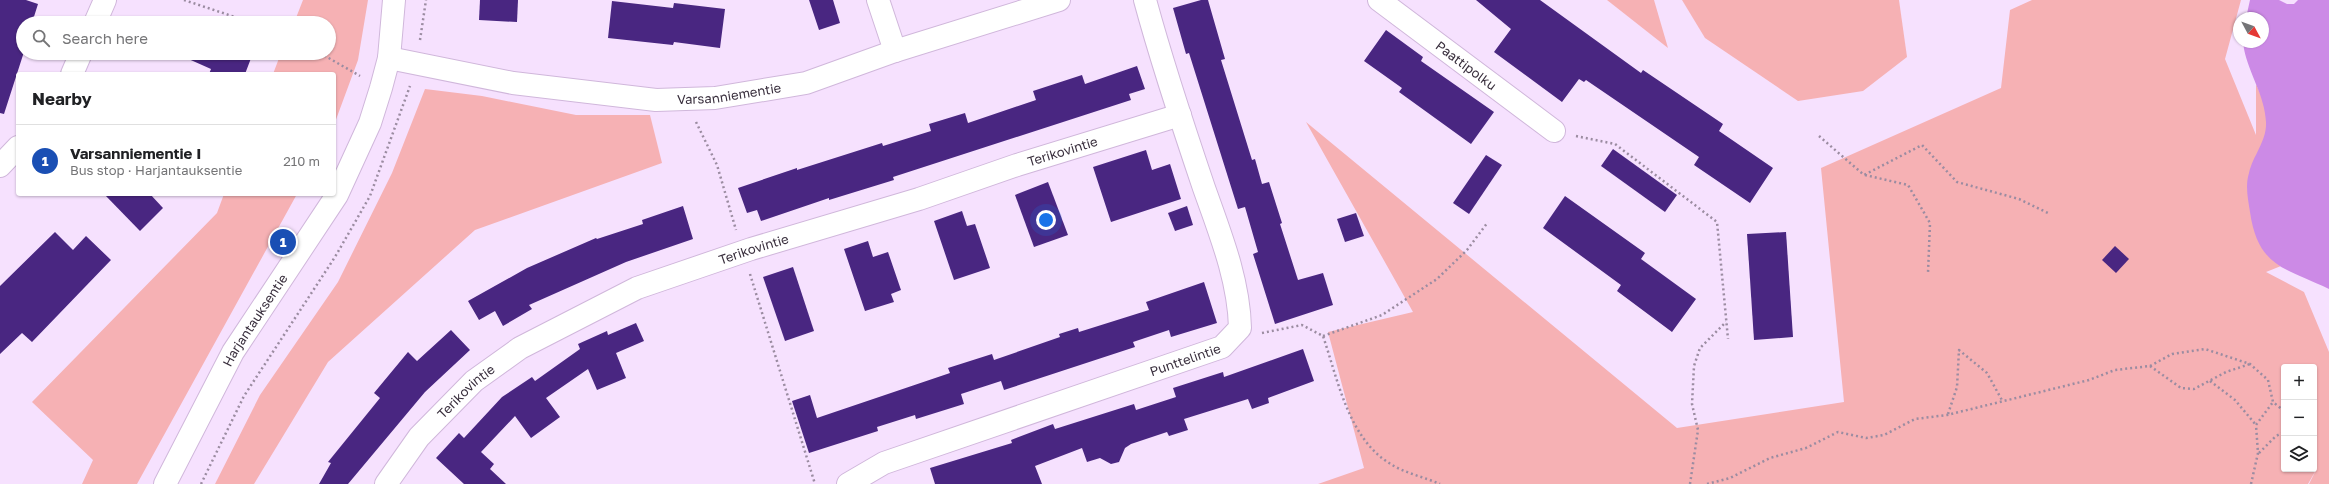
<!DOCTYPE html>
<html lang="en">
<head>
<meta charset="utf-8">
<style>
  :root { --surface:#fff; --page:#f2f2f2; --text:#202124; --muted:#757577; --line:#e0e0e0; --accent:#347000 }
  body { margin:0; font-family:"Golos Text",sans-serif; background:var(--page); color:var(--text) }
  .controls { position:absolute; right:12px; bottom:12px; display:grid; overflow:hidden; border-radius:4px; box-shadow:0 1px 3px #0004 }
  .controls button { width:36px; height:36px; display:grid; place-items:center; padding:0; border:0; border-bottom:1px solid var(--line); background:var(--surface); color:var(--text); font:20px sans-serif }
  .compass { position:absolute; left:2233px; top:12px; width:36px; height:36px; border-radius:50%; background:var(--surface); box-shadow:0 1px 3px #0004; rotate:131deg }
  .you { position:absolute; left:1046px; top:220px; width:14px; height:14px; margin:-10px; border:3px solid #fff; border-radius:50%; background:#1a73e8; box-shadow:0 0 0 6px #1a73e833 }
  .badge { display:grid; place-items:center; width:26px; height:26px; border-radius:50%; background:var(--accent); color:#fff; font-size:13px; font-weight:700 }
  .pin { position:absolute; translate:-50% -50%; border:2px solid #fff; box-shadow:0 1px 4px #0006 }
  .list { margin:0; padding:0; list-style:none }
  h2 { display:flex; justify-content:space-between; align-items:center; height:52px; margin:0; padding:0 16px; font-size:17px }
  h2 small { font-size:13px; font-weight:400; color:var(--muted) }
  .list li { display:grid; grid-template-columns:26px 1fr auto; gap:12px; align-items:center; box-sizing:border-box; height:72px; padding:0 16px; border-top:1px solid var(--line) }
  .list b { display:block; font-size:15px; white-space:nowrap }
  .list p { margin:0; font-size:13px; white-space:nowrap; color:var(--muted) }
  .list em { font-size:13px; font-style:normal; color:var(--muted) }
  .icon { flex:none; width:22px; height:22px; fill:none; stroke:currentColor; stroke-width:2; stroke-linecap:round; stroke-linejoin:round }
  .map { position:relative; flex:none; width:2329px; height:484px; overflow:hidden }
  .search { position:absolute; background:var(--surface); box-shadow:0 1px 3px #0004; left:16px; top:16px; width:320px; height:44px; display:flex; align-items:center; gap:10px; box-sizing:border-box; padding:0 14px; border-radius:22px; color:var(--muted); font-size:15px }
  .panel { position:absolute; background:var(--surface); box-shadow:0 1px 3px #0004; left:16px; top:72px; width:320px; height:124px; border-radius:4px }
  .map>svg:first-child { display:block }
  .green { fill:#f6b1b4; fill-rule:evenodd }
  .water { fill:#cc8ae6 }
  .building { fill:#492681 }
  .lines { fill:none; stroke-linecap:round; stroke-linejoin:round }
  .minor-casing { stroke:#d0b7db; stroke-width:24 }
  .tertiary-casing { stroke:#d0b7db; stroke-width:24 }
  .path { stroke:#9b8ca1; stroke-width:2.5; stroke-dasharray:2 3; stroke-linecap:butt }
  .minor { stroke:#fff; stroke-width:22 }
  .tertiary { stroke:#fff; stroke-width:22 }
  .labels { text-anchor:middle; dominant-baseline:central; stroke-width:4; stroke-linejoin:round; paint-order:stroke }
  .street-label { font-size:13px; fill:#392f3d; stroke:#fff }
</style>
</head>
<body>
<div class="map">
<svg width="2329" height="484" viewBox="0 0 2329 484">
  <rect width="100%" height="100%" fill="#f6e1fe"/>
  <!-- green -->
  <g class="green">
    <path d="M 303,0 L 368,0 L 358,60 L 334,125 L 334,74 L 273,74 L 281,53 L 329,53 L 329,23 L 294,23 Z"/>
    <path d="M 1607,0 L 1654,0 L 1668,48 Z"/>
    <path d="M 1682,0 L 1899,0 L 1907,57 L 1863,91 L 1798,101 L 1705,38 Z"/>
    <path d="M 2032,0 L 2241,0 L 2225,59 L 2256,135 L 2256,84 L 2329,247 L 2266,272 L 2304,292 L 2329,352 L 2329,484 L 2309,484 L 2316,470 L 2308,484 L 1318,484 L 1364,468 L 1328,332 L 1413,312 L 1306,122 L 1677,428 L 1844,402 L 1821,168 L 2001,88 L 2010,10 ZM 2284,367 L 2314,367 L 2314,469 L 2284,469 Z"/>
    <path d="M 425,89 L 482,96 L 576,115 L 650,115 L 662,163 L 475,230 L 328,362 L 254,484 L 215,484 L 260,395 L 338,282 L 392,173 Z"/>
    <path d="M 224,194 L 297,194 L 137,484 L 82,484 L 93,460 L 32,402 L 217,213 Z"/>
  </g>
  <!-- water -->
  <path class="water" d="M 2250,0 L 2279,0 L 2287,4 L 2294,4 L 2298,0 L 2329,0 L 2329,289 C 2286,268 2258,268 2250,212 C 2248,199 2245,186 2249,173 C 2253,155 2267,141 2266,122 C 2265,96 2249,74 2244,49 L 2243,42 L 2263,42 L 2263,18 L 2246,18 Z"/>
  <!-- building -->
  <g class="building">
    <path d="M 0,0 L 26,0 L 38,4 L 32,23 L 23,23 L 23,55 L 4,114 L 0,113 Z"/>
    <path d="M 480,0 L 518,0 L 517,22 L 479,20 Z"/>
    <path d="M 809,0 L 833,0 L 840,23 L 819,30 Z"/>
    <path d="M 1201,0 L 1208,0 L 1225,59 L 1221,60 L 1252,160 L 1255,159 L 1262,184 L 1269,182 L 1282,223 L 1280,224 L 1298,280 L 1323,273 L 1333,305 L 1275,324 L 1253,254 L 1258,252 L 1245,207 L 1238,209 L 1189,53 L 1186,54 L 1173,8 Z"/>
    <path d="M 1476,0 L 1540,0 L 1641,73 L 1643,70 L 1723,124 L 1719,131 L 1773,168 L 1750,203 L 1694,165 L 1699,157 L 1586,80 L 1584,82 L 1579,79 L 1562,102 L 1494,52 L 1511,29 Z"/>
    <path d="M 612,1 L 673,8 L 674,3 L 725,9 L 720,48 L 674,42 L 673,45 L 608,38 Z"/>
    <path d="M 1386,30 L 1423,57 L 1421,61 L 1494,112 L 1471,144 L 1399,92 L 1402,88 L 1364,61 Z"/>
    <path d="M 175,53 L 253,53 L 245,74 L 209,74 L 211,69 Z"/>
    <path d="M 1137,66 L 1145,89 L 1129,94 L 1131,100 L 893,177 L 894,180 L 829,200 L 829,198 L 761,221 L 757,210 L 747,213 L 738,188 L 797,168 L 797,170 L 882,143 L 883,146 L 931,131 L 929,124 L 965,113 L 968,123 L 1036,100 L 1033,91 L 1082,75 L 1085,84 Z"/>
    <path d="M 1613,149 L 1677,195 L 1665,212 L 1601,166 Z"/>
    <path d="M 1146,150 L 1152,170 L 1170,164 L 1181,199 L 1111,222 L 1093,167 Z"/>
    <path d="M 1486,155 L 1502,165 L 1469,214 L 1453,203 Z"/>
    <path d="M 1048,182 L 1068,235 L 1034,247 L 1015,195 Z"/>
    <path d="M 104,194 L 150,194 L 163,208 L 140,231 Z"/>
    <path d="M 1565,196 L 1645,253 L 1641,259 L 1696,299 L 1672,332 L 1617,291 L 1621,285 L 1543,228 Z"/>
    <path d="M 683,206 L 693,239 L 626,262 L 529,305 L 532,309 L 503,326 L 495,311 L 479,320 L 468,301 L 527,268 L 596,238 L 597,239 L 643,224 L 642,220 Z"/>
    <path d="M 1187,206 L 1193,225 L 1175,231 L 1168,213 Z"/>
    <path d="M 962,211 L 967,226 L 975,224 L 990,268 L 954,280 L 934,221 Z"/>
    <path d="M 1356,213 L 1364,236 L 1345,242 L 1337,219 Z"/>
    <path d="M 55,232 L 73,250 L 86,236 L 111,260 L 32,342 L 22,333 L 0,354 L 0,286 Z"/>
    <path d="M 1786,232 L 1793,337 L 1754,340 L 1747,234 Z"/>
    <path d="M 868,241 L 873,257 L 888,252 L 901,290 L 891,294 L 894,302 L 865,311 L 844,249 Z"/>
    <path d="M 2115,246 L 2129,259 L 2116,273 L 2102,260 Z"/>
    <path d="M 793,267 L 814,331 L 785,341 L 763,277 Z"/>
    <path d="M 1204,282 L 1217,323 L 1171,337 L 1169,330 L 1133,342 L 1135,347 L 1004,390 L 1001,381 L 961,394 L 964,404 L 916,419 L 915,415 L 877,427 L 878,431 L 809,453 L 792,401 L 810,395 L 817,418 L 950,373 L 948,368 L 992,354 L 994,360 L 1060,337 L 1059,334 L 1078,328 L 1079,332 L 1149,310 L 1146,302 Z"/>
    <path d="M 636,323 L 644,341 L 616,353 L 626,378 L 597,390 L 588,369 L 546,398 L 560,417 L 531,438 L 515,416 L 481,452 L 494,464 L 490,469 L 506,484 L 464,484 L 436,458 L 459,433 L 464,438 L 502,397 L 532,377 L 535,381 L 580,349 L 578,344 L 607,331 L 608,335 Z"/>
    <path d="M 451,330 L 470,350 L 425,392 L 348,484 L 319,484 L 331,463 L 328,462 L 380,398 L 374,393 L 408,352 L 417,361 Z"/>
    <path d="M 1303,349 L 1314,381 L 1268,398 L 1269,403 L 1252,409 L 1248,399 L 1184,419 L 1188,430 L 1169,436 L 1167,432 L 1131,444 L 1125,448 L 1119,462 L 1111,464 L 1100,458 L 1087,462 L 1082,448 L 1035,466 L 1042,484 L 935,484 L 930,468 L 1012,443 L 1011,440 L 1053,424 L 1055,429 L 1134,404 L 1136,410 L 1176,397 L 1173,388 L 1223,372 L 1224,377 Z"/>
  </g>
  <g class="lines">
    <defs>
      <g id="minor">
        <path d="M 878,0 L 895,51"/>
        <path id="s1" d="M 1379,0 L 1554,131"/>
        <path d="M 95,23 L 105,0"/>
        <path id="s2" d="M 389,58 L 513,83 L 656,100 L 715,98 L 806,83 L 895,51 L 1059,0"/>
        <path d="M 72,74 L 81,53"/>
        <path d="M 0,166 L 18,147"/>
        <path id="s3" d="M 386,484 L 419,437 L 474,381 L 520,348 L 637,288 L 751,249 L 919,199 L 1017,165 L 1180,115"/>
        <path id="s4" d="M 848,484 L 884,463 L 1222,347 L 1240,328 C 1239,280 1220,233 1204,188 C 1183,126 1162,63 1145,0"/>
      </g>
      <g id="tertiary">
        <path id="s5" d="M 165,484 L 233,352 L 337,195 L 370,123 L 381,88 L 389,58 L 394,0"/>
      </g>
    </defs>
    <!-- minor casing -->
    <use href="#minor" class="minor-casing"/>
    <!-- tertiary casing -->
    <use href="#tertiary" class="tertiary-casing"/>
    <!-- path -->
    <g class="path">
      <path d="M 184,0 L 253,23"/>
      <path d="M 420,40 L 426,0"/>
      <path d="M 320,53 L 360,76"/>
      <path d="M 696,122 L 717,165 L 736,230"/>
      <path d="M 1576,136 L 1615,144 L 1717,222 L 1728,339"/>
      <path d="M 1819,136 L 1864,175 L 1922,145 L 1957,182 L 2019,199 L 2050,214"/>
      <path d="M 1865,175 L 1908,185 L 1930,223 L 1928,273"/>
      <path d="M 750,274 L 815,484"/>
      <path d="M 1262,333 L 1302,325 L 1323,336 C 1338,380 1348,437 1389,463 C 1404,473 1424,477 1440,484"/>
      <path d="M 1323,336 L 1382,315 L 1437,279 L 1467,250 L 1488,222"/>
      <path d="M 2150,366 L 2181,388 L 2194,389 L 2226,372 L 2250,364"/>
      <path d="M 2210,381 L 2235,400 L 2256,425"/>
      <path d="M 1948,414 L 1957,387 L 1959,350 L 1987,373 L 2003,402"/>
      <path d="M 2259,453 L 2276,436 L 2284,432"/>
      <path d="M 201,484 L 244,396 L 335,257 L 370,196 L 410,86"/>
      <path d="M 1690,484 L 1698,430 L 1692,404 L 1694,366 L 1700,348 L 1726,322"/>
      <path d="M 1707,484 L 1730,478 L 1770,458 L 1806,448 L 1838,432 L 1866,438 L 1884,435 L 1915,419 L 1947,415 L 2089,380 L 2115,370 L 2150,366 L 2172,354 L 2205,349 L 2250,364 L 2268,380 L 2273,402 L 2284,411"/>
      <path d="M 2251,484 L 2258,453 L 2256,425 L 2273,402"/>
    </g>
    <!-- minor -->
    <use href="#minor" class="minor"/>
    <!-- tertiary -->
    <use href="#tertiary" class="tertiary"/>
  </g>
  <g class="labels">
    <!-- street labels -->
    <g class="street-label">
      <text stroke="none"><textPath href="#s1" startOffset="109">Paattipolku</textPath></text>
      <text stroke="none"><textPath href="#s2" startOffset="344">Varsanniementie</textPath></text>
      <text stroke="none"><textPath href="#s3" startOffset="771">Terikovintie</textPath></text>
      <text stroke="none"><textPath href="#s3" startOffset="447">Terikovintie</textPath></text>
      <text stroke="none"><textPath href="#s5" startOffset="187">Harjantauksentie</textPath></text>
      <text stroke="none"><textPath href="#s4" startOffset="360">Punttelintie</textPath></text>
      <text stroke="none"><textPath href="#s3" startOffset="123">Terikovintie</textPath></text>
    </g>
  </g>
</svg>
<div class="controls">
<button>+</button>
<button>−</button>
<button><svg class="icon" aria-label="layers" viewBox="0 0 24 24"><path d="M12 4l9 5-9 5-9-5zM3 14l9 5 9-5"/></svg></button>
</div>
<svg class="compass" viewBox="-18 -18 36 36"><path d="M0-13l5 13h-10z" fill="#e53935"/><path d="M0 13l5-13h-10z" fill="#757577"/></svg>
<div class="you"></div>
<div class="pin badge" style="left:283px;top:242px;background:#1a4fb4">1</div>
<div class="search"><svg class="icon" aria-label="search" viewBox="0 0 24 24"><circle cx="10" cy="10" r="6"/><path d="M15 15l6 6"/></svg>Search here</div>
<section class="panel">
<h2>Nearby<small></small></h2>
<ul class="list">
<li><span class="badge" style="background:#1a4fb4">1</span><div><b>Varsanniementie I</b><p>Bus stop · Harjantauksentie</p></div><em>210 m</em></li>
</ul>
</section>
</div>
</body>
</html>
